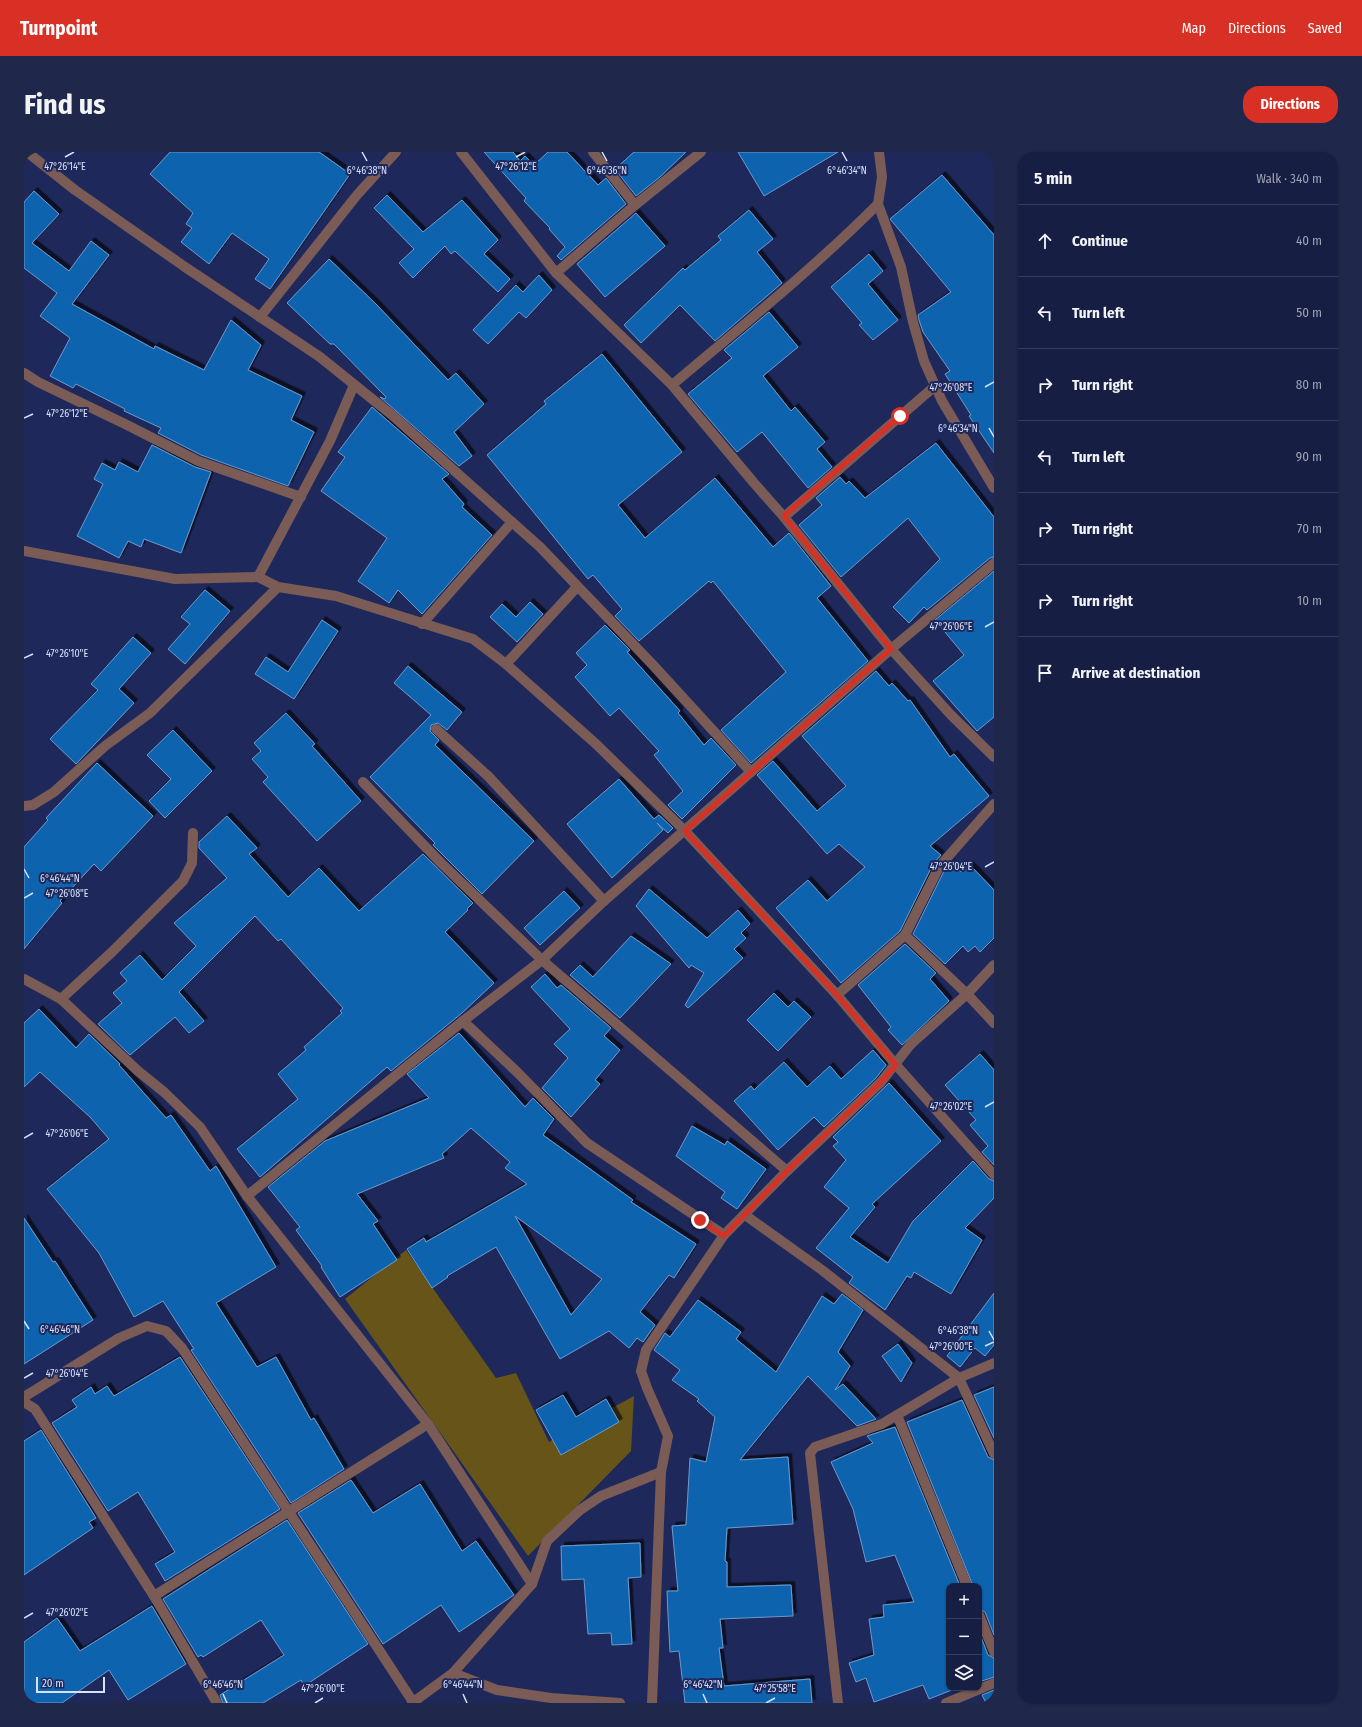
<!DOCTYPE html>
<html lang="en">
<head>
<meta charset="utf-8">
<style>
  :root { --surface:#161e44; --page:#1f274b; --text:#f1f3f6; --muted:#9ea2b2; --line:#353c5d; --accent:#d93025 }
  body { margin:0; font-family:"Fira Sans Condensed",sans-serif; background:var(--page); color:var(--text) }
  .controls { position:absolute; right:12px; bottom:12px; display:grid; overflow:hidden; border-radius:8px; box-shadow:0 1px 3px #0004 }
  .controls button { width:36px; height:36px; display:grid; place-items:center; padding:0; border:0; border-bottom:1px solid var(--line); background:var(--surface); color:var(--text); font:20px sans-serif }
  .scale { position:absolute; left:12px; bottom:10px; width:69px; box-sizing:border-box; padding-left:4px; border:2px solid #d8e0fa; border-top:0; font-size:11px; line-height:14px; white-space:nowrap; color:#d8e0fa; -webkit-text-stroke:3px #1e285b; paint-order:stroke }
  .stop { position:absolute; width:12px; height:12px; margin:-9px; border:3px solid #d93025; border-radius:50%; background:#fff }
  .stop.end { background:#d93025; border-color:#fff; box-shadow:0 1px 4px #0008 }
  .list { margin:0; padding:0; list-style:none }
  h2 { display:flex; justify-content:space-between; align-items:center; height:52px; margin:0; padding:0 16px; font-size:17px }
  h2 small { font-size:13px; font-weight:400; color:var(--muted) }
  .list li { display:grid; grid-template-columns:26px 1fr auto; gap:12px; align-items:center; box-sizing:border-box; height:72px; padding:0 16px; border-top:1px solid var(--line) }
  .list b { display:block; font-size:15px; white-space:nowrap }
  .list em { font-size:13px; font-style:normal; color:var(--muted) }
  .icon { flex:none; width:22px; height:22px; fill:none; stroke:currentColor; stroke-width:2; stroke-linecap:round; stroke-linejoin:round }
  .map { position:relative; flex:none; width:970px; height:1551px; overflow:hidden; border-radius:16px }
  header { display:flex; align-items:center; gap:24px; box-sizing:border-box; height:56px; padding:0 20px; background:var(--accent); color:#fff }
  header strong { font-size:19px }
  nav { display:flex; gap:22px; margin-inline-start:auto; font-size:14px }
  .intro { display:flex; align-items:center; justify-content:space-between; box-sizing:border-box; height:96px; padding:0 24px }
  h1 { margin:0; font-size:28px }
  .button { padding:10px 18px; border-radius:16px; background:var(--accent); color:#fff; font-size:14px; font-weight:700 }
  main { display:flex; gap:24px; padding:0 24px }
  aside { flex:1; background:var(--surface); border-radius:16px; box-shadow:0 1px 3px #0004 }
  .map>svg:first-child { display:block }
  .green { fill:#665419 }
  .building { fill:#0f63ad; stroke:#6c9acd; fill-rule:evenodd; filter:url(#shadow) }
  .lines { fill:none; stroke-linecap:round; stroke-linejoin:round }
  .street { stroke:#7a5b55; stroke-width:10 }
  .route { stroke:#d93025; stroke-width:5 }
  .ticks { fill:none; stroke:#d8e0fa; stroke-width:1.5 }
  .ticks-label { font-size:10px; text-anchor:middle; fill:#d8e0fa; stroke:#1e285b; stroke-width:4; stroke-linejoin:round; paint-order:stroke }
</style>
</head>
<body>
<header>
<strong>Turnpoint</strong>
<nav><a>Map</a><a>Directions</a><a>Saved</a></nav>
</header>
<div class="intro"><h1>Find us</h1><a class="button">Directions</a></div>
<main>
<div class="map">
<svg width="970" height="1551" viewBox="0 0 970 1551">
  <defs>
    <filter id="shadow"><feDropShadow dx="3.5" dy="-3.5" stdDeviation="0" flood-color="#0009"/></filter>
  </defs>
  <rect width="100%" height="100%" fill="#1e285b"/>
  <!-- green -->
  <path class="green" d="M 382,1098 L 472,1226 L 492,1221 L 525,1290 L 610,1244 L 607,1299 L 504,1404 L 321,1147 Z"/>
  <!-- building -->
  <g class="building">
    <path d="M 146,0 L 295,0 L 326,22 L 246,137 L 231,127 L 245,107 L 208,81 L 185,112 L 157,90 L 168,76 L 162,72 L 169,61 L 126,22 Z"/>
    <path d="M 460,0 L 489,0 L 496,9 L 501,4 L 510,13 L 524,0 L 543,0 L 574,33 L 582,26 L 602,52 L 537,108 L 533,104 L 541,95 L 525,77 L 526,76 L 500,49 L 502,46 Z"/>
    <path d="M 610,0 L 662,0 L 636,25 L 612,44 L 591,17 Z"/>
    <path d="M 714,0 L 814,0 L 740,44 Z"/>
    <path d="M 918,23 L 970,83 L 970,301 L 945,264 L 947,263 L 921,222 L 926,219 L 899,180 L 895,168 L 894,163 L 927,140 L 866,67 Z"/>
    <path d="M 10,39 L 35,62 L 8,91 L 45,119 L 67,89 L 85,103 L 48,152 L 130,197 L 131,194 L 180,218 L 207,168 L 237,193 L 224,218 L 278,244 L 267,268 L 290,280 L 264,334 L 177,303 L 134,281 L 137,276 L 100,259 L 101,257 L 52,232 L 49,236 L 26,224 L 46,186 L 16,164 L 33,141 L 0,116 L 0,50 Z"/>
    <path d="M 363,43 L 399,80 L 438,48 L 474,88 L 460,102 L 486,127 L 474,140 L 431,99 L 427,102 L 421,94 L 389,126 L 375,111 L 390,97 L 350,56 Z"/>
    <path d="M 725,58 L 749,87 L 733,100 L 758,131 L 691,189 L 656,153 L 617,191 L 600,173 L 659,116 L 661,118 L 697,88 L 694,84 Z"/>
    <path d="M 612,61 L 641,94 L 581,145 L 553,112 Z"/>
    <path d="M 845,102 L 859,119 L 844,132 L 874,168 L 849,188 L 835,173 L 838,171 L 807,135 Z"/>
    <path d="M 305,107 L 352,152 L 424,228 L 432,221 L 460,252 L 430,280 L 448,304 L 435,314 L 356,245 L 361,247 L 362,245 L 310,192 L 306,192 L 263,151 Z"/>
    <path d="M 515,123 L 528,138 L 502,166 L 495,160 L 464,192 L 449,178 L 492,133 L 499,140 Z"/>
    <path d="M 745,160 L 774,195 L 739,224 L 767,259 L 771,255 L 801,290 L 793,297 L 808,315 L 784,336 L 738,280 L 713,300 L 664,242 L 708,206 L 700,198 Z"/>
    <path d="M 578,202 L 658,300 L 594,353 L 621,386 L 691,326 L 749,395 L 765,381 L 807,434 L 793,446 L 844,509 L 727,611 L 697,578 L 762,520 L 689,429 L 687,431 L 685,429 L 615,489 L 591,464 L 598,457 L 569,423 L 564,427 L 463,303 L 522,252 L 520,249 Z"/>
    <path d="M 348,255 L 425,322 L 418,327 L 440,352 L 438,355 L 468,383 L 398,462 L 374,438 L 365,451 L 334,429 L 363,386 L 297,339 L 321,305 L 314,300 Z"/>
    <path d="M 912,291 L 970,365 L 970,405 L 966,406 L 903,458 L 900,455 L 885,471 L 869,455 L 916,407 L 884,366 L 817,425 L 775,373 L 798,353 L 792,346 L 816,325 L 822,332 L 825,329 L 841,346 Z"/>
    <path d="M 128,293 L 171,315 L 187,320 L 157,401 L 120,387 L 117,395 L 104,389 L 95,406 L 53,384 L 79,332 L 70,327 L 78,311 L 91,318 L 95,310 L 114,320 Z"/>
    <path d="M 970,419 L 970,565 L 953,579 L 909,529 L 940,503 L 911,468 Z"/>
    <path d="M 181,438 L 206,459 L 161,512 L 144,497 L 166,472 L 157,465 Z"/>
    <path d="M 506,450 L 519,462 L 493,490 L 466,465 L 478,452 L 492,465 Z"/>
    <path d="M 298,468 L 314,479 L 270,547 L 231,522 L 242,505 L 264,520 Z"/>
    <path d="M 581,473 L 606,498 L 603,500 L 656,559 L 654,561 L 680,593 L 687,586 L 712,613 L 658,667 L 644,653 L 659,639 L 630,603 L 635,599 L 595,556 L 586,564 L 551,525 L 563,513 L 552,501 Z"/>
    <path d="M 109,485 L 127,501 L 95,537 L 110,551 L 52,612 L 26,587 L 74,538 L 67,532 Z"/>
    <path d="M 384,514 L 438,560 L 423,578 L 414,571 L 407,573 L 406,579 L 415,588 L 411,593 L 510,689 L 458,742 L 409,693 L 411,691 L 408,688 L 346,625 L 407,563 L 370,531 Z"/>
    <path d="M 852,519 L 865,534 L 868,531 L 884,549 L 886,548 L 926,605 L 930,602 L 965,644 L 906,694 L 917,703 L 909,712 L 876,779 L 817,831 L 752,756 L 784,728 L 803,749 L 841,715 L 815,692 L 803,702 L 733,623 L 749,609 L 793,659 L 822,634 L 778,584 Z"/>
    <path d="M 262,561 L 291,592 L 288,594 L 337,649 L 293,689 L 239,630 L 244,625 L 228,607 L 237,599 L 230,591 Z"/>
    <path d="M 149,578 L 188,619 L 141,666 L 125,649 L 147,627 L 123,603 Z"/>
    <path d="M 73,611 L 129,664 L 77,719 L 70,712 L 36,749 L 38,751 L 0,797 L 0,695 L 24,668 L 22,666 Z"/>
    <path d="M 595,627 L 630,667 L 635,663 L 649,676 L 644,681 L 633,671 L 639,678 L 588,726 L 543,672 Z"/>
    <path d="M 203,664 L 233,696 L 225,702 L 264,745 L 295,716 L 335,759 L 399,702 L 449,751 L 443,757 L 444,758 L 421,780 L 470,831 L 438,861 L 367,919 L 363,915 L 236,1025 L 213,997 L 274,947 L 254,922 L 282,898 L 280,895 L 318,861 L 316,859 L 319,856 L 257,787 L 254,789 L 231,764 L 155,840 L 180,869 L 165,881 L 151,865 L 106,903 L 74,872 L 98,851 L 89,841 L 103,829 L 96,821 L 116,803 L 138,828 L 172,794 L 150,771 L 203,726 L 175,696 L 175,690 Z"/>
    <path d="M 927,711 L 937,720 L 945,712 L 970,738 L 970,786 L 956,800 L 951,794 L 944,800 L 939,794 L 921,812 L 889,782 L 920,719 Z"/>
    <path d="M 625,737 L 683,786 L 714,758 L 726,772 L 717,781 L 722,786 L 710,797 L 719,806 L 664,856 L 661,853 L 680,821 L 667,813 L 665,816 L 612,754 Z"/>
    <path d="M 540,739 L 556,756 L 516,793 L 500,776 Z"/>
    <path d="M 607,784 L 647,812 L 596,866 L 546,823 L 556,813 L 569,825 Z"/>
    <path d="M 881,792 L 912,821 L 906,827 L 925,849 L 878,893 L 864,878 L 867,875 L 834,833 Z"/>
    <path d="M 521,822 L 533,836 L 537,833 L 587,876 L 580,884 L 596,898 L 571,928 L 576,932 L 547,965 L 518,936 L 544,906 L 530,892 L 546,877 L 507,835 Z"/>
    <path d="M 750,841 L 764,855 L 770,849 L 787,865 L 754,899 L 723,868 Z"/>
    <path d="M 15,857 L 52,896 L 65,882 L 96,912 L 95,913 L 142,966 L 147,963 L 186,1019 L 192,1014 L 252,1115 L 192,1151 L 233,1215 L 252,1205 L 287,1268 L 290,1266 L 320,1317 L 267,1351 L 167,1198 L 170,1197 L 139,1149 L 110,1165 L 75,1101 L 23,1037 L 85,987 L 66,965 L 16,920 L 0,935 L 0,871 Z"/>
    <path d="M 435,881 L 501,955 L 509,946 L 530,967 L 519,983 L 609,1048 L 607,1050 L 672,1092 L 650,1126 L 645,1123 L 616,1160 L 631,1173 L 619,1190 L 613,1186 L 605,1196 L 585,1179 L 536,1207 L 472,1095 L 423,1124 L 424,1125 L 408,1136 L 383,1097 L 400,1086 L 402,1090 L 503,1032 L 481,1016 L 486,1010 L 447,976 L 418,1002 L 420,1006 L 333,1042 L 354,1069 L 349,1072 L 373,1108 L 316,1145 L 297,1115 L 298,1114 L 272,1078 L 276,1075 L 244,1035 L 301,989 L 405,946 L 383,922 ZM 491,1064 L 578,1127 L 547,1163 Z"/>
    <path d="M 849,898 L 862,913 L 852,926 L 800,975 L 790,965 L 754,998 L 710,949 L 727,934 L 730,938 L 760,910 L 783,935 L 806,914 L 817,927 Z"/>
    <path d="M 956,902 L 970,918 L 970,1013 L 958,1000 L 964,994 L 946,973 L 952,968 L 921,933 Z"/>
    <path d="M 865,931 L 917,989 L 848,1052 L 851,1055 L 826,1085 L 864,1111 L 889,1069 L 949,1009 L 965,1027 L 970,1029 L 970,1046 L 941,1076 L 958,1088 L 927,1142 L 890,1120 L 887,1126 L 883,1124 L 861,1158 L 825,1131 L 829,1125 L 792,1096 L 825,1056 L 800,1035 L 822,1008 L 809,994 L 814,990 L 809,985 Z"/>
    <path d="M 668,974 L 701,993 L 703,989 L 742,1017 L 713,1057 L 697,1046 L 701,1040 L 652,1004 Z"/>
    <path d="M 0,1066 L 29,1110 L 31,1109 L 69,1168 L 0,1212 Z"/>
    <path d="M 970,1141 L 970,1193 L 961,1204 L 951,1196 L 936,1215 L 923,1204 Z"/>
    <path d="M 818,1142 L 839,1158 L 814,1200 L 826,1214 L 811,1238 L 819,1232 L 852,1267 L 833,1274 L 784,1224 L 716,1308 L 764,1305 L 769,1372 L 703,1376 L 701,1409 L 703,1410 L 703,1435 L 767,1433 L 769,1464 L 696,1467 L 699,1496 L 695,1496 L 700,1534 L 786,1527 L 788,1551 L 661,1551 L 655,1499 L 646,1500 L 644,1463 L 643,1439 L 654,1439 L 648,1374 L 662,1373 L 666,1306 L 682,1310 L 691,1265 L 673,1249 L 675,1247 L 648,1228 L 656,1218 L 630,1198 L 641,1181 L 646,1185 L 674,1148 L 717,1180 L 712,1187 L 752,1220 L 798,1144 L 810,1152 Z"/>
    <path d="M 874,1192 L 888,1211 L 877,1230 L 858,1204 Z"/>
    <path d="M 156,1205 L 256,1357 L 141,1429 L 131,1412 L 151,1400 L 114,1340 L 84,1359 L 28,1271 L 53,1255 L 48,1248 L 67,1235 L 71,1242 L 83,1234 L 90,1244 Z"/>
    <path d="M 970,1235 L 970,1286 L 950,1243 Z"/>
    <path d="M 539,1243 L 552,1265 L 582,1247 L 595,1270 L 537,1303 L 512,1258 Z"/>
    <path d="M 938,1248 L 964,1305 L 970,1308 L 970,1483 L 961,1460 L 955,1457 L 955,1434 L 949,1434 L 883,1270 Z"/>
    <path d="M 871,1275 L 936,1434 L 925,1434 L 925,1536 L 933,1536 L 905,1547 L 899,1533 L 850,1550 L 842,1526 L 832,1530 L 825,1511 L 850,1503 L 845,1467 L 860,1465 L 859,1453 L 890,1450 L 871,1403 L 842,1410 L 829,1357 L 807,1310 L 849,1291 L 843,1284 Z"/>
    <path d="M 17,1278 L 72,1366 L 65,1370 L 69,1376 L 0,1423 L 0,1289 Z"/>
    <path d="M 327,1328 L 349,1361 L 396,1332 L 438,1399 L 452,1389 L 490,1443 L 435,1480 L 417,1453 L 359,1492 L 274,1361 Z"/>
    <path d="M 263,1368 L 344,1492 L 280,1534 L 277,1528 L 239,1551 L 199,1551 L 196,1543 L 260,1503 L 237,1468 L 179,1505 L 177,1503 L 174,1505 L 139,1447 Z"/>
    <path d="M 616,1391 L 617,1425 L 604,1426 L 608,1492 L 588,1493 L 587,1481 L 564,1482 L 560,1427 L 538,1428 L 537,1394 Z"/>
    <path d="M 128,1454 L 162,1512 L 104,1548 L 85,1518 L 38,1551 L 7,1551 L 0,1541 L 0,1490 L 33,1466 L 56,1499 Z"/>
    <path d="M 955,1480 L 964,1503 L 970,1506 L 970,1525 L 955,1530 Z"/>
    <path d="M 970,1538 L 970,1551 L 962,1551 L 958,1543 Z"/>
  </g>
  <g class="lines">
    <!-- street -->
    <g class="street">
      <path d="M 3,0 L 51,38 L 161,115 L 296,205 L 368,263 L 516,395 L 629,513 L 727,620"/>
      <path d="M 437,0 L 532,121 L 648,233 L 730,331 L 760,365 L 867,497 L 927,563 L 970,605"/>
      <path d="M 569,0 L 611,53"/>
      <path d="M 855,0 L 858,25 L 854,52 L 877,115 L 889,170 L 900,209 L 918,249 L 970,336"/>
      <path d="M 532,121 L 611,53 L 677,0"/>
      <path d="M 236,165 L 333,43 L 372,0"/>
      <path d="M 0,221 L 14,230 L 101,272 L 174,309 L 277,345"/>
      <path d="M 648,233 C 718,174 789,117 854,52"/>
      <path d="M 760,365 L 911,234"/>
      <path d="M 0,399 L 151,427 L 234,425 L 254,435 L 312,444 L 449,487 L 482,512 L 572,592 L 661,679 L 813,843 L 872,913 L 970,1023"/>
      <path d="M 234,425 L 306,289 L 330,233"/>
      <path d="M 398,472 L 488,370"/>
      <path d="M 482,512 L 553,435"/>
      <path d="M 412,577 L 464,624 L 580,749"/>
      <path d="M 339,630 L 417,711 L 518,808 L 763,1019"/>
      <path d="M 0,654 L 9,653 L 30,640 L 81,594 L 126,561 L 254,435"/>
      <path d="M 881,783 L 943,842 L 970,871"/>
      <path d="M 0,827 L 37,847 L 114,919 L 140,940 L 176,975 L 223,1044 L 404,1272 L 508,1432"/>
      <path d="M 813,843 L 881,783 L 915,715 L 970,652"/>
      <path d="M 37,847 L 88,800 L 159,729 L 168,711 L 169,681"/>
      <path d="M 439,869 L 493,920 L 563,991 L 700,1083"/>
      <path d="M 223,1044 L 439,869 L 518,808 L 580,749 L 867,497 L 970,411"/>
      <path d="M 721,1063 L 798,1118 L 935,1226 L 970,1302"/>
      <path d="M 0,1245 L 95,1186 L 123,1174 L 142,1179 L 158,1196 L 389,1550"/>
      <path d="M 0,1250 L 11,1257 L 130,1444 L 193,1551"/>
      <path d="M 943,1434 L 873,1263 L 935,1226 L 970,1211"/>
      <path d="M 130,1444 L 404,1272"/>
      <path d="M 955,1463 L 970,1500"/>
      <path d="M 429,1521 L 508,1432 L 523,1389 L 556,1358 L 577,1344 L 637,1320"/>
      <path d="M 388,1551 L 429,1521 L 473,1538 L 527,1546 L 596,1551"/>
      <path d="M 628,1551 L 637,1320 L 644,1284 L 623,1236 L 617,1219 L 622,1198 L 700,1083 L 763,1019 L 857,930 L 887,892 L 943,842 L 970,813"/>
      <path d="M 814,1551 L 786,1301 L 791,1295 L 858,1272 L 873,1263"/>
      <path d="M 922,1551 L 970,1531"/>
    </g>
  </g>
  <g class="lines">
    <!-- route -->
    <path class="route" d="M 676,1068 L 700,1084 L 763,1019 L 857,930 L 872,913 L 813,843 L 661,679 L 867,497 L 760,364 L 876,264"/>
  </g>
  <!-- ticks -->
  <path class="ticks" d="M 338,0 L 343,9M 578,0 L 583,9M 818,0 L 823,9M 41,5 L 50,0M 492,5 L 501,0M 961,235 L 970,230M 0,266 L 9,262M 965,276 L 970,285M 961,475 L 970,470M 0,506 L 9,502M 961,715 L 970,710M 0,717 L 5,726M 0,746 L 9,741M 961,955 L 970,950M 0,986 L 9,981M 0,1169 L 5,1177M 965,1179 L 970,1188M 961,1194 L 970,1190M 0,1226 L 9,1221M 0,1466 L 9,1461M 199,1542 L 203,1551M 439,1542 L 443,1551M 679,1542 L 683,1551M 291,1551 L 299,1546M 742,1551 L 751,1546"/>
  <g class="ticks-label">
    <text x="41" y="18">47°26'14"E</text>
    <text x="492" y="18">47°26'12"E</text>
    <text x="343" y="22">6°46'38"N</text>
    <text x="823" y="22">6°46'34"N</text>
    <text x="583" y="22">6°46'36"N</text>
    <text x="927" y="239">47°26'08"E</text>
    <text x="43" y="265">47°26'12"E</text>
    <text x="934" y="280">6°46'34"N</text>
    <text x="927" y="478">47°26'06"E</text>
    <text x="43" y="505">47°26'10"E</text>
    <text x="927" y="718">47°26'04"E</text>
    <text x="36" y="730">6°46'44"N</text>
    <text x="43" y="745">47°26'08"E</text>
    <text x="927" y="958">47°26'02"E</text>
    <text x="43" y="985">47°26'06"E</text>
    <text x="36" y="1181">6°46'46"N</text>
    <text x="934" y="1182">6°46'38"N</text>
    <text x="927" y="1198">47°26'00"E</text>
    <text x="43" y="1225">47°26'04"E</text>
    <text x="43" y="1464">47°26'02"E</text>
    <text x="199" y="1536">6°46'46"N</text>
    <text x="439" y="1536">6°46'44"N</text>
    <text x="679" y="1536">6°46'42"N</text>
    <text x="299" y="1540">47°26'00"E</text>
    <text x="751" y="1540">47°25'58"E</text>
  </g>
</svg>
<div class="controls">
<button>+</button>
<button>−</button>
<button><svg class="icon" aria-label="layers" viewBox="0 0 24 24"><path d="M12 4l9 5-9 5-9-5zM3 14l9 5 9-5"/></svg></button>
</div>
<div class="scale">20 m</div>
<div class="stop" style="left:876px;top:264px"></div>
<div class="stop end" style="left:676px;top:1068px"></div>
</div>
<aside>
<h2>5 min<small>Walk · 340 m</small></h2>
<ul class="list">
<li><svg class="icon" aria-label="ahead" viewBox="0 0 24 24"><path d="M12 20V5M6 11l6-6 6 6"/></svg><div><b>Continue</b></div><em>40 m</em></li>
<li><svg class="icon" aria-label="left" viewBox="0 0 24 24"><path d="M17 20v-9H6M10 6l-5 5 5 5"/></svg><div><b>Turn left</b></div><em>50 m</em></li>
<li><svg class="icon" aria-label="right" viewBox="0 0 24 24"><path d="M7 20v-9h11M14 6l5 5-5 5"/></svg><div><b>Turn right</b></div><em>80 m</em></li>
<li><svg class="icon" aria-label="left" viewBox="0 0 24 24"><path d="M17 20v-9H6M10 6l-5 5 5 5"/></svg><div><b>Turn left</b></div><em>90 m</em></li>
<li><svg class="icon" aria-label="right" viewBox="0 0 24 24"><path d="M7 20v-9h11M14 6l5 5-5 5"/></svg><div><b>Turn right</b></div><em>70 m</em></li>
<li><svg class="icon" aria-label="right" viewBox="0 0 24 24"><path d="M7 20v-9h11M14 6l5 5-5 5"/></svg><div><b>Turn right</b></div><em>10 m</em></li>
<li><svg class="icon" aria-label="arrive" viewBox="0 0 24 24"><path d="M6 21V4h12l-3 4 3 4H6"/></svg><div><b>Arrive at destination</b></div></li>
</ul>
</aside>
</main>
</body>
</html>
